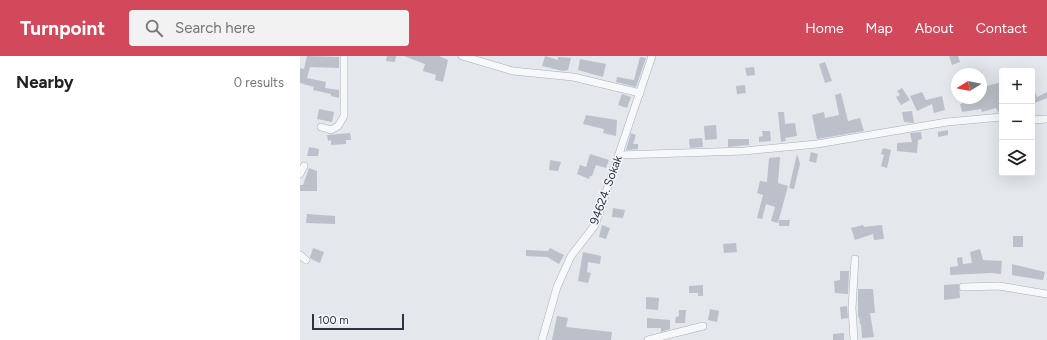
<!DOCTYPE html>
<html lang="en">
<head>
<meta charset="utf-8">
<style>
  :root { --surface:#fff; --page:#f2f2f2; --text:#202124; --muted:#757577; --line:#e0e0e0; --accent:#d1495b }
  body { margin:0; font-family:Figtree,sans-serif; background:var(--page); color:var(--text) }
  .controls { position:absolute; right:12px; top:12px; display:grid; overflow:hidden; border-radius:4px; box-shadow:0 4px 16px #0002 }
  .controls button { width:36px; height:36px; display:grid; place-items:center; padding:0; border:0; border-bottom:1px solid var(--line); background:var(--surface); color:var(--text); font:20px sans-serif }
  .compass { position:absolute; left:651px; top:12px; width:36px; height:36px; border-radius:50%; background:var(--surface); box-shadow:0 4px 16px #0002; rotate:260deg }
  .scale { position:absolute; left:12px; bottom:10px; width:92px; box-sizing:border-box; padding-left:4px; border:2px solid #2b3445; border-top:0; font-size:11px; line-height:14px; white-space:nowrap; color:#2b3445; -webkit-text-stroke:3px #f4f6f9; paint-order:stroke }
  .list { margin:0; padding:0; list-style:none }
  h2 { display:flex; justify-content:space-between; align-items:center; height:52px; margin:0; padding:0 16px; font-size:17px }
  h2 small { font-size:13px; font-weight:400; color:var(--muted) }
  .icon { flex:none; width:22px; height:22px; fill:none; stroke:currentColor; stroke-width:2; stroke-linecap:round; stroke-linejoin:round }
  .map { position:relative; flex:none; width:747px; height:284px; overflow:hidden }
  header { display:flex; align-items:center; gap:24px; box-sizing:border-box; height:56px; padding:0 20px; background:var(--accent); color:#fff }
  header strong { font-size:19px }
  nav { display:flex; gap:22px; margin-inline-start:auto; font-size:14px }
  .search { width:280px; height:36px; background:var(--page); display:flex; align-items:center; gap:10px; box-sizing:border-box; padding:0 14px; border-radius:4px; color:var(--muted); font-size:15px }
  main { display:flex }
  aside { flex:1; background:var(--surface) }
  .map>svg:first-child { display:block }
  .building { fill:#bbc0ca }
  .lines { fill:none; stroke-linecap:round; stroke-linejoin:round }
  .minor-casing { stroke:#a9aeb7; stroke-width:8 }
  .minor { stroke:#f7f8fa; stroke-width:7 }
  .labels { text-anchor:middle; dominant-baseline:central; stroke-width:3; stroke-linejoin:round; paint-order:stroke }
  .street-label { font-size:12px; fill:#2b3445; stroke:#f4f6f9 }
</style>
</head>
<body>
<header>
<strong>Turnpoint</strong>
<div class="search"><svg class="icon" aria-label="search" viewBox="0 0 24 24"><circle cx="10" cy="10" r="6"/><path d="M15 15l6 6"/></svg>Search here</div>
<nav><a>Home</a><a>Map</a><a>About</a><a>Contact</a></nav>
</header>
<main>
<aside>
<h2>Nearby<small>0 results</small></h2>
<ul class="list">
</ul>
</aside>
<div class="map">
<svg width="747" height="284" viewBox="0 0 747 284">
  <rect width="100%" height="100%" fill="#e4e7ec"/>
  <!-- building -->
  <g class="building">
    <path d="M 7,0 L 39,1 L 39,12 L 10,11 L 7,22 L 26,26 L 25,32 L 39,34 L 39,42 L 31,40 L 31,38 L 13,34 L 14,31 L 0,27 L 0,12 L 4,13 Z"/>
    <path d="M 87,0 L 96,0 L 95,6 L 86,5 Z"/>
    <path d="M 104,0 L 139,0 L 148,4 L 143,26 L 135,24 L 136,19 L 123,15 L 125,8 Z"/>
    <path d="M 245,0 L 258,4 L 258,1 L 271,2 L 268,14 L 263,15 L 242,10 Z"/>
    <path d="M 649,0 L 658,0 L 660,6 L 652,9 Z"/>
    <path d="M 340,1 L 346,2 L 336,31 L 316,26 L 317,21 L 334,24 Z"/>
    <path d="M 280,3 L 306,8 L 303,21 L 278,14 Z"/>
    <path d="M 525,6 L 532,25 L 525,27 L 519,8 Z"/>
    <path d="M 454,11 L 455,19 L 447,20 L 445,12 Z"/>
    <path d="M 681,15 L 687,30 L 702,26 L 702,56 L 698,56 L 696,52 L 682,56 L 681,53 L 662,56 L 660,48 L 662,48 L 660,42 L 681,42 Z"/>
    <path d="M 445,29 L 446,37 L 437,38 L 436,30 Z"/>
    <path d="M 732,29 L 737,41 L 747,36 L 747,42 L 732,48 Z"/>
    <path d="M 602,32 L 610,44 L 601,49 L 596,41 L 600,39 L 597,35 Z"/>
    <path d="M 622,36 L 626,44 L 642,40 L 645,54 L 634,57 L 632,48 L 617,55 L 610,40 Z"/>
    <path d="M 541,37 L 548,65 L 560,62 L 564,75 L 517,83 L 512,59 L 524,56 L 525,62 L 539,59 L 535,39 Z"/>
    <path d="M 322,38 L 331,41 L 327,52 L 318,49 Z"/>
    <path d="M 19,53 L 34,56 L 32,66 L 17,63 Z"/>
    <path d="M 612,55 L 614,67 L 604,66 L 602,56 Z"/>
    <path d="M 478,56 L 484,56 L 485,68 L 495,67 L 497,80 L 485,82 L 486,85 L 481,86 Z"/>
    <path d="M 286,59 L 317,64 L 316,80 L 303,77 L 304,73 L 283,68 Z"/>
    <path d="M 416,69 L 417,83 L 405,84 L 404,70 Z"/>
    <path d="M 648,74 L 648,79 L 638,81 L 638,76 Z"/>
    <path d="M 462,75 L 470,75 L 471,85 L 459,86 L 459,81 L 463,80 Z"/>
    <path d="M 621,76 L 622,83 L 618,84 L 617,97 L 597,95 L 597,87 L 612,86 L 610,77 Z"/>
    <path d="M 50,77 L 51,84 L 46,84 L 46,88 L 31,89 L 31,84 L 28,85 L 27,79 Z"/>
    <path d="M 331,77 L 336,79 L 333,88 L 338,88 L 338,93 L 326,94 Z"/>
    <path d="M 402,82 L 403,91 L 390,92 L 389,83 Z"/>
    <path d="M 428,83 L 449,83 L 449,89 L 428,91 Z"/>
    <path d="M 9,91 L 19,93 L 18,100 L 7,100 Z"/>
    <path d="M 583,92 L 591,94 L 587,112 L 581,110 L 584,99 L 581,98 Z"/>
    <path d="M 511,96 L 518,98 L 516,107 L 509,105 Z"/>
    <path d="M 290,98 L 309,104 L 306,112 L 296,109 L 292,120 L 290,120 L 289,123 L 277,118 L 280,109 L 286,111 Z"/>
    <path d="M 497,98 L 500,108 L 494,133 L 489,132 Z"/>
    <path d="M 480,101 L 478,127 L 488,130 L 478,167 L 471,165 L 475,151 L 466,148 L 462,163 L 457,162 L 463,139 L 457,137 L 460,125 L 467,126 L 469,102 Z"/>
    <path d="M 250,104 L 261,106 L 258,115 L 249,114 Z"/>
    <path d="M 9,112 L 17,115 L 17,135 L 0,135 L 0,129 L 3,129 Z"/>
    <path d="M 313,152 L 325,154 L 323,162 L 312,161 Z"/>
    <path d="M 7,158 L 35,160 L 35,168 L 6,167 Z"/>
    <path d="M 479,164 L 490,164 L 489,170 L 479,170 Z"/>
    <path d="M 302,169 L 310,172 L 306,183 L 299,181 Z"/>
    <path d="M 563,169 L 564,171 L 582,169 L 584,183 L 574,184 L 573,178 L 555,184 L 551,172 Z"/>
    <rect x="713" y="180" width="10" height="11"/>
    <path d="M 436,187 L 437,196 L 424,197 L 423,188 Z"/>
    <path d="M 13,192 L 24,196 L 20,207 L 11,203 L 10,201 Z"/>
    <path d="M 250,192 L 264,199 L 259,208 L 247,201 L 226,200 L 226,194 L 248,195 Z"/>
    <path d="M 680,193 L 683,204 L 702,205 L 701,218 L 691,217 L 650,219 L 650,211 L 658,210 L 657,202 L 662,201 L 663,208 L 672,207 L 670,196 Z"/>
    <path d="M 283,196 L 301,200 L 300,208 L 288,206 L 287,216 L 291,217 L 288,227 L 278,225 Z"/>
    <path d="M 712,208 L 745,216 L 743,224 L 712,219 Z"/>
    <path d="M 540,215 L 549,215 L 548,238 L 535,237 L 534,225 L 540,224 Z"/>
    <path d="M 659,228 L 660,242 L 644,244 L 644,229 Z"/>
    <path d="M 403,229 L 403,240 L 398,240 L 398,237 L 389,237 L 389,230 Z"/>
    <path d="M 558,233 L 573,233 L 575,257 L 570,257 L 574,281 L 562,282 L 561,268 L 560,268 L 559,261 L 558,261 Z"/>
    <path d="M 346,241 L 359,242 L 358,254 L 346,253 Z"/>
    <path d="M 547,250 L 548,262 L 541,263 L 540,251 Z"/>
    <path d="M 410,253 L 419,255 L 417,266 L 408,264 Z"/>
    <path d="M 379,254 L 386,254 L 385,267 L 375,267 L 376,261 L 379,260 Z"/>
    <path d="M 257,260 L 268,262 L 266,271 L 312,276 L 311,284 L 252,284 Z"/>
    <path d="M 347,262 L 370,264 L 370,273 L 361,276 L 361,272 L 347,272 Z"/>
    <path d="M 544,277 L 544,284 L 533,284 L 533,278 Z"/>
  </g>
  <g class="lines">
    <defs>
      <g id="minor">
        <path d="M 162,0 L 213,15 L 273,21 L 340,37"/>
        <path d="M 732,64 L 747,63"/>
        <path d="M 21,71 L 31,74 L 38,70 L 44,60 L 44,0"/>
        <path d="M 319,99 L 444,95 L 517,88 L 647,66 L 702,61"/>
        <path d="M 0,118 L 4,110"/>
        <path d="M 0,199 L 6,204"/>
        <path d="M 663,231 L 699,230 L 747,238"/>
        <path d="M 242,284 L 257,231 L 271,200 L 295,169 L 352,0"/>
        <path d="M 348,284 L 403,270"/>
        <path d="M 554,284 L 552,252 L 555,203"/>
      </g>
    </defs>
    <!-- minor casing -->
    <use href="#minor" class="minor-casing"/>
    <!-- minor -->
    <use href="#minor" class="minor"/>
  </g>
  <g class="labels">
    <!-- street labels -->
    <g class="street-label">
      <text transform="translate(306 134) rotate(-70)">94624. Sokak</text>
    </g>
  </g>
</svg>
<div class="controls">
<button>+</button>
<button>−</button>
<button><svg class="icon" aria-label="layers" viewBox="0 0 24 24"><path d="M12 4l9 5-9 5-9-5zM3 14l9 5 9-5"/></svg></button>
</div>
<svg class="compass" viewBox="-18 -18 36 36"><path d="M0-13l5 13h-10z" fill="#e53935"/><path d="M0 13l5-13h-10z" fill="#757577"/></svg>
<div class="scale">100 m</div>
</div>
</main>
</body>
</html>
